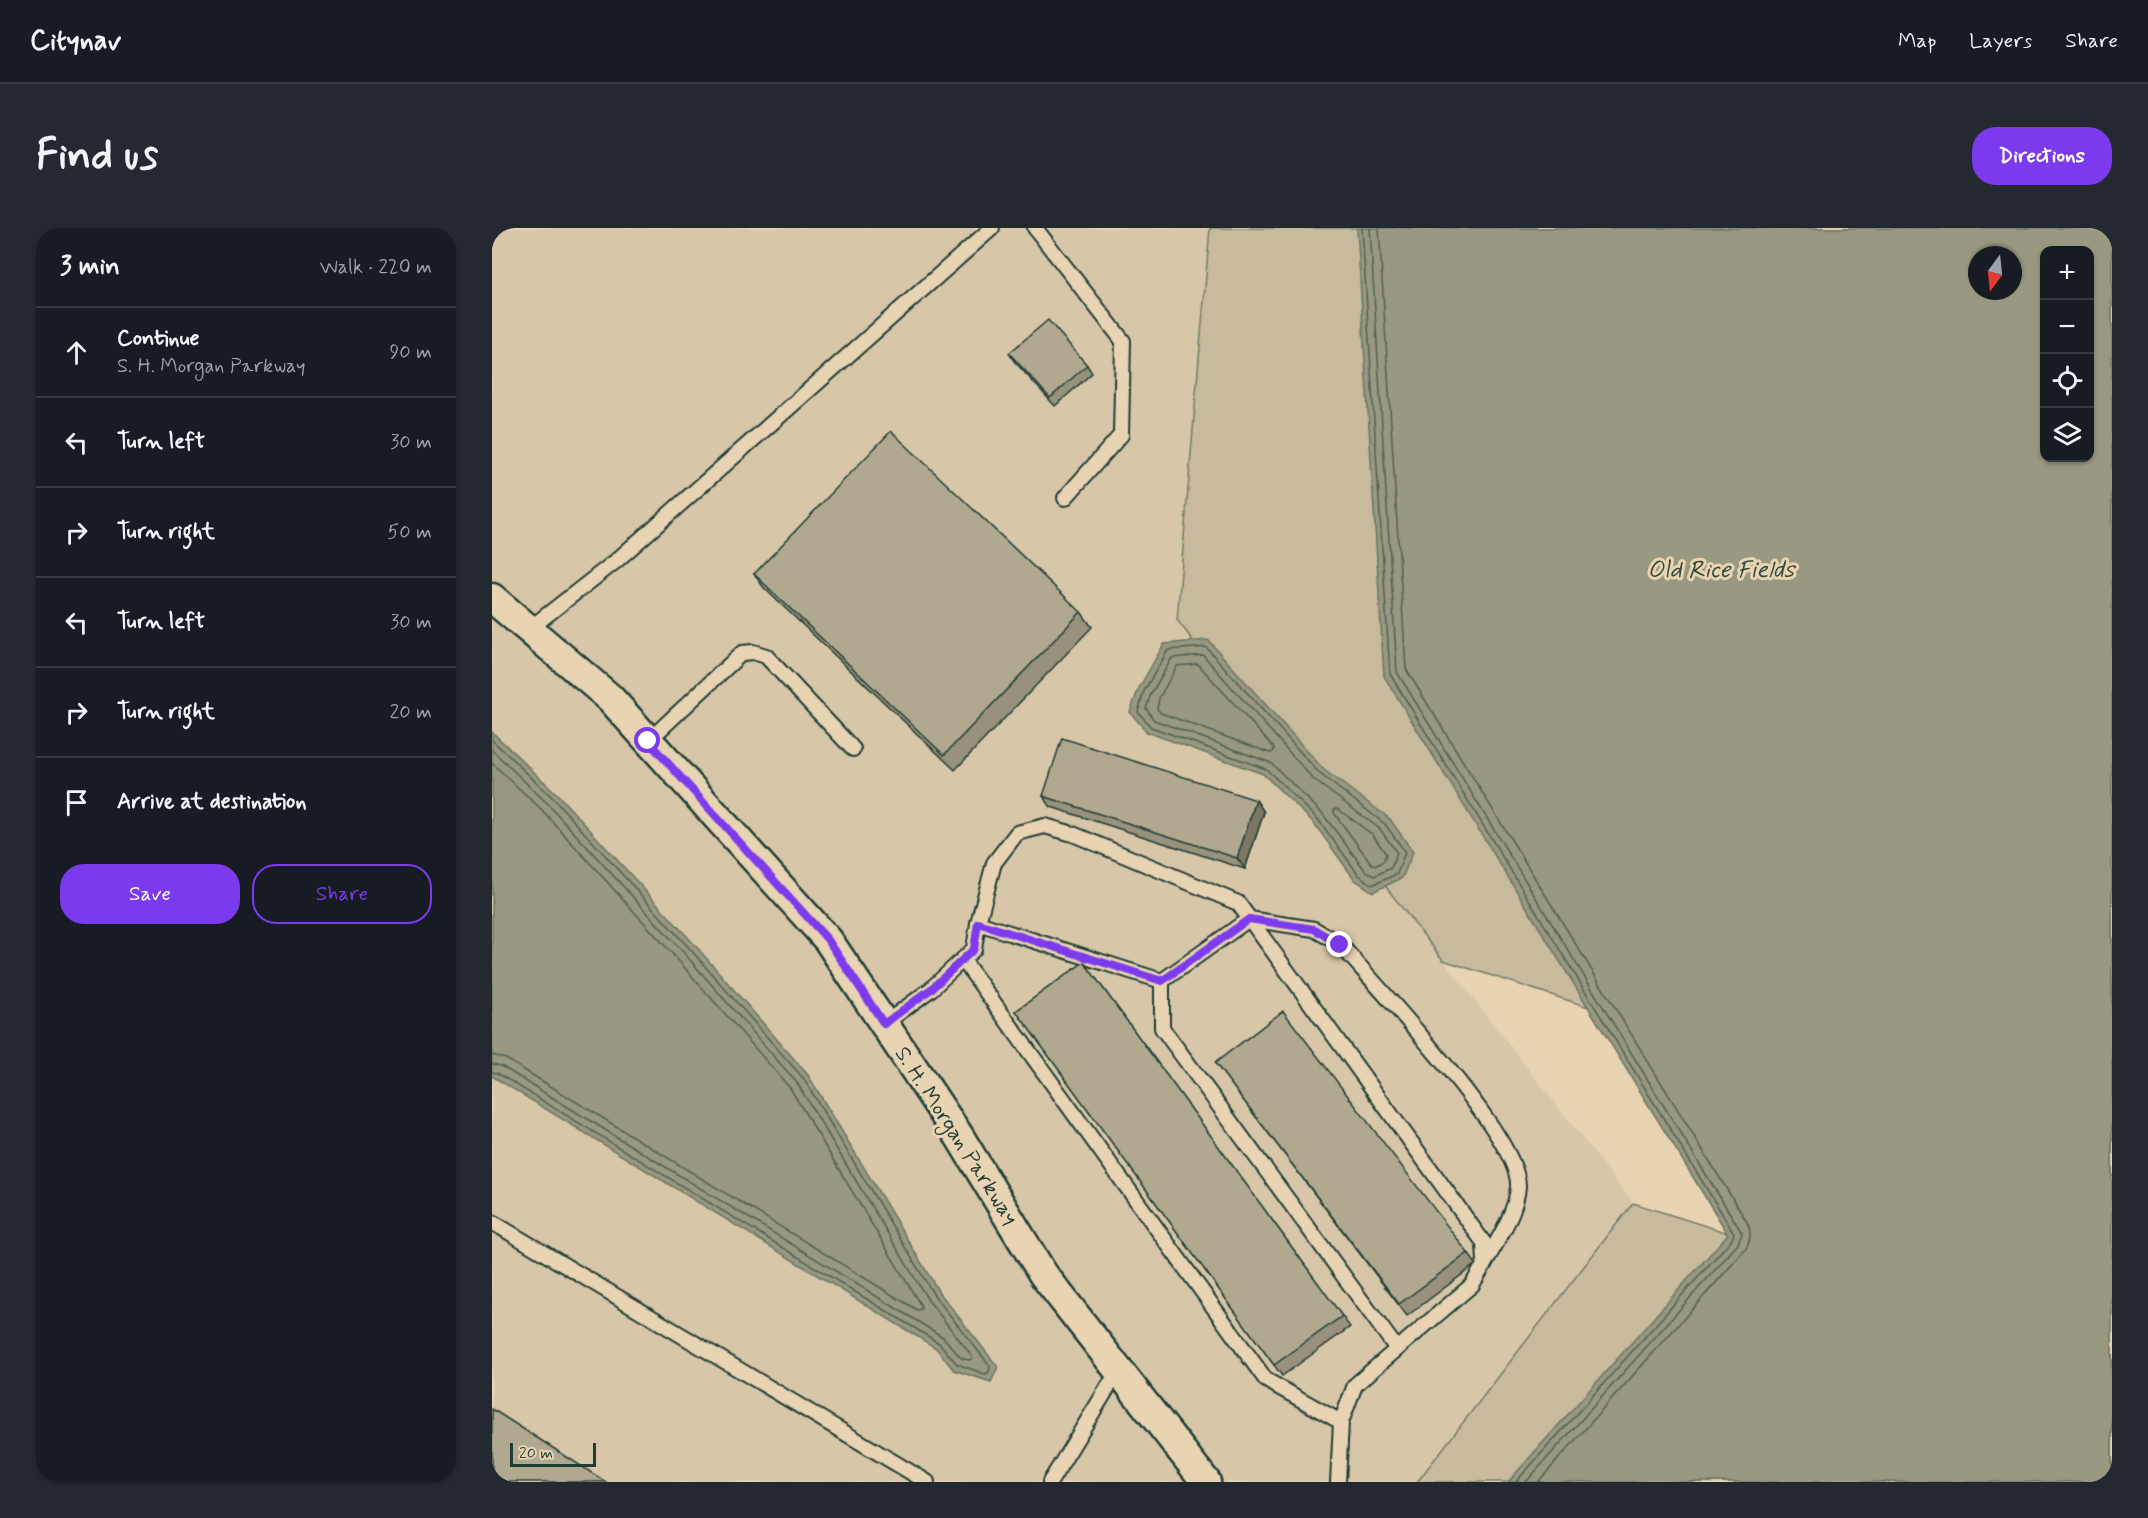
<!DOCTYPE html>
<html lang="en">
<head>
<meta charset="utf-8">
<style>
  :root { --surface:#171b24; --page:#242831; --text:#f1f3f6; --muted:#9ea1a6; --line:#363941; --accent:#7c3aed }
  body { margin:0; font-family:Mynerve,sans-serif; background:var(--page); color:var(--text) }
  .controls { position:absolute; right:18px; top:18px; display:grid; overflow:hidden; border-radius:12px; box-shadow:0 2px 4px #0004 }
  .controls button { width:54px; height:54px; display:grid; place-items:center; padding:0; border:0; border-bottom:2px solid var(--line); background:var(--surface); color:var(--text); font:30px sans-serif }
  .compass { position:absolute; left:1476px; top:18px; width:54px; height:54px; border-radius:50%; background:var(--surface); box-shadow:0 2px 4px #0004; rotate:195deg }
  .scale { position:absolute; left:18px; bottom:15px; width:86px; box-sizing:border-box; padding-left:6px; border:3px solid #1f3d34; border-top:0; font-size:16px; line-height:21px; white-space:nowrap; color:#1f3d34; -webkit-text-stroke:4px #e8d3b2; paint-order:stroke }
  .stop { position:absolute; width:18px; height:18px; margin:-14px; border:4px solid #7c3aed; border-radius:50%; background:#fff }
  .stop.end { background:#7c3aed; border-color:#fff; box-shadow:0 2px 6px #0008 }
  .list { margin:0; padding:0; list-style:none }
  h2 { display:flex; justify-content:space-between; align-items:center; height:78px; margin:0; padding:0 24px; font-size:26px }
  h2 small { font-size:20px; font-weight:400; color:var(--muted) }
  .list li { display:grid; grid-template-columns:39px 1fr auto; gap:18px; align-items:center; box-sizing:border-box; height:90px; padding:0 24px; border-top:2px solid var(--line) }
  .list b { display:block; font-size:22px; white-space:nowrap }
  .list p { margin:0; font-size:20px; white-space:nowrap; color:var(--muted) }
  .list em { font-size:20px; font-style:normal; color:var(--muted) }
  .actions { display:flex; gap:12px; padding:18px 24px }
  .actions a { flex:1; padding:14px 0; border:2px solid var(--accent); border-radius:24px; text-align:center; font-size:21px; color:var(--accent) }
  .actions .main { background:var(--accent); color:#fff }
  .icon { flex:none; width:33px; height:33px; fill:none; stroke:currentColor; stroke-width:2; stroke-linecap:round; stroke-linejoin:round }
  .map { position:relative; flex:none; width:1620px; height:1254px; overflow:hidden; border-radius:24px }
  header { display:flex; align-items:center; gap:36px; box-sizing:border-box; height:84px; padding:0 30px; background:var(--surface); border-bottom:2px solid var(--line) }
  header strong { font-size:28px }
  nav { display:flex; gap:33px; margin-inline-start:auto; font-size:21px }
  .intro { display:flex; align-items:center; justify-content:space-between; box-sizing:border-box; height:144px; padding:0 36px }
  h1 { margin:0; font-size:42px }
  .button { padding:15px 27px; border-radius:24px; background:var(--accent); color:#fff; font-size:21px; font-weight:700 }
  main { display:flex; gap:36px; padding:0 36px }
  aside { flex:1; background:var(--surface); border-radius:24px; box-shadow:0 2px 4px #0004 }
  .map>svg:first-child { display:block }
  .built { fill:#d8c6a8 }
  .green { fill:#c7ba9d; stroke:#737c68; stroke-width:1.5; fill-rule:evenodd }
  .water { fill:#999880; stroke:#687462; stroke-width:1.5; fill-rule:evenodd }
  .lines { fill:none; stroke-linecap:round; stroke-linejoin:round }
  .shore { stroke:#506152; stroke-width:1.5 }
  .lane-casing { stroke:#1f3d34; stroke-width:18 }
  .street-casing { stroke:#1f3d34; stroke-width:33 }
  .lane { stroke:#e8d3b2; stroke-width:14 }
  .street { stroke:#e8d3b2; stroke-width:28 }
  .wall { fill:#98917b; stroke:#1f3d34; stroke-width:1.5 }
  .shaded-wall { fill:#7c7664; stroke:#1f3d34; stroke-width:1.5 }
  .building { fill:#b1a98f; stroke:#1f3d34; stroke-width:1.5 }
  .route { stroke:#7c3aed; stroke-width:8 }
  .labels { text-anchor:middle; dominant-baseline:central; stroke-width:6; stroke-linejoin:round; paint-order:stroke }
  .street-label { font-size:22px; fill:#1f3d34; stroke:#e8d3b2 }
  .water-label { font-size:24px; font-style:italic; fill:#314b3f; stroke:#e8d3b2 }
</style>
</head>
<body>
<header>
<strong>Citynav</strong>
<nav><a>Map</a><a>Layers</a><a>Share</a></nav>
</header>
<div class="intro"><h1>Find us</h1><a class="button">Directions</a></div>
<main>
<aside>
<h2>3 min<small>Walk · 220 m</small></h2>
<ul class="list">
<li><svg class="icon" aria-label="ahead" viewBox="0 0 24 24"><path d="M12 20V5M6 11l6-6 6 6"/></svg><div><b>Continue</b><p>S. H. Morgan Parkway</p></div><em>90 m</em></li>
<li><svg class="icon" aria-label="left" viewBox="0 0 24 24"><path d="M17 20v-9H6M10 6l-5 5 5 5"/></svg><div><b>Turn left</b></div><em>30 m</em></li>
<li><svg class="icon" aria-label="right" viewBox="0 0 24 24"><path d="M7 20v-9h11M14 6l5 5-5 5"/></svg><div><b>Turn right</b></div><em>50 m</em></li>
<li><svg class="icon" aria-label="left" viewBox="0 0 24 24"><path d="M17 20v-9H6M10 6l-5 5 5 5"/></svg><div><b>Turn left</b></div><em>30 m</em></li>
<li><svg class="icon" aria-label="right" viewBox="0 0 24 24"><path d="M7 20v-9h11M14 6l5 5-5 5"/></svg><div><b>Turn right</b></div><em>20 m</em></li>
<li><svg class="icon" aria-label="arrive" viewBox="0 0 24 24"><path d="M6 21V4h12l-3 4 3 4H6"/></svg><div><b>Arrive at destination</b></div></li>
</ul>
<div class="actions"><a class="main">Save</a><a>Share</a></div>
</aside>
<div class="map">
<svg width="1620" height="1254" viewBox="0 0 1620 1254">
  <rect width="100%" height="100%" fill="#e8d3b2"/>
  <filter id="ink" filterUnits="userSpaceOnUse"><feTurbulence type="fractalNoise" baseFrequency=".0167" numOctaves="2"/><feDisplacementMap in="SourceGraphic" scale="12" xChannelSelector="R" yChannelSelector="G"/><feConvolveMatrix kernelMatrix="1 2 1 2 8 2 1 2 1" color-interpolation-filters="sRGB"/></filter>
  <g filter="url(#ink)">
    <!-- built -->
    <path class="built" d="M 0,0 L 718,0 L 685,392 L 1141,975 L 925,1254 L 0,1254 Z"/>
    <!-- green -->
    <g class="green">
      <path d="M 718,0 L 1620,0 L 1620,948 L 951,732 L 685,392 ZM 1552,22 L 1598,22 L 1598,230 L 1552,230 ZM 1485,27 L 1521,27 L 1521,63 L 1485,63 Z"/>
      <path d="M 1141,975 L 1620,1126 L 1620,1254 L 925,1254 Z"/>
    </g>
    <!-- water -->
    <g class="water">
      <path d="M 865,0 L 1620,0 L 1620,1254 L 1016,1254 L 1236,1006 L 892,448 ZM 1598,22 L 1598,230 L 1552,230 L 1552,22 ZM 1485,27 L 1521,27 L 1521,63 L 1485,63 Z"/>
      <path d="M 716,412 L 832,542 L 898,591 L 921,624 L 910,650 L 881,664 L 863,652 L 821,594 L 771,546 L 655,504 L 638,484 L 647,460 L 672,416 Z"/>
      <path d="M 0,504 L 65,566 L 202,716 L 316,847 L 447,1064 L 506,1139 L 499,1154 L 462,1142 L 444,1120 L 0,848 Z"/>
    </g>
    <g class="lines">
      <!-- shore -->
      <g class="shore">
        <path d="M 870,0 L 898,446 L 1242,1005 L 1240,1011 L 1024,1254"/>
        <path d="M 878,0 L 905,444 L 1250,1005 L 1246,1016 L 1034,1254"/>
        <path d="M 887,0 L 914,441 L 1255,994 C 1260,1004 1259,1013 1253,1022 L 1046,1254"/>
        <path d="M 714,419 L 828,546 L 893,596 L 913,624 L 905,646 L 880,657 L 867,647 L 825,590 L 774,541 L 659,499 L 646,484 L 652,463 L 676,422 Z"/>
        <path d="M 711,427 L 822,552 L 888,601 L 905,625 L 899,640 L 882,648 L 873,642 L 830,585 L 779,535 L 662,492 L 654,480 L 659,466 L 680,430 Z"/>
        <path d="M 706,436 L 782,520 L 781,524 L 778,525 L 669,485 L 665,481 L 667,470 L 685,438 Z"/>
        <path d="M 0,512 L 61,570 L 197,720 L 311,850 L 442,1067 L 498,1138 L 497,1144 L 493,1146 L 465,1136 L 447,1115 L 5,845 L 0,844"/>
        <path d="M 0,522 L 55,575 L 192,725 L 305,855 L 436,1072 L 480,1128 L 480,1131 L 477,1132 L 469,1130 L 451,1109 L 9,838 L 0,836"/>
        <path d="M 0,535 L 49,581 L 185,731 L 298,860 L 429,1078 L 429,1081 L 425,1082 L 14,831 L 0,827"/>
        <path d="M 842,581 L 846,581 L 881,607 L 894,626 L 892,633 L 883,638 L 879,635 L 842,585 Z"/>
      </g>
      <defs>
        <g id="lane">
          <path d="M 543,0 L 631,113 L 629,207 L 573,270"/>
          <path d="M 37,401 L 124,333 L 500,0"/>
          <path d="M 156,513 L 250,425 L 261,424 L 274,428 L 361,521"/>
          <path d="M 486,695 L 670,753"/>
          <path d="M 471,732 L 774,1152 L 849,1194"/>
          <path d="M 392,796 L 439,761 L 482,721 L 486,695 L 502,635 L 525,605 L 553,598 L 581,606 L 746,675 L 992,1015 L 993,1035 L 980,1057 L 863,1157 L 849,1194 L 846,1254"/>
          <path d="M 0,994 L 435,1254"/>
          <path d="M 905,1121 L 670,800 L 670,753 L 757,691 L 822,701 L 848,716 C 884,758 1028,909 1026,958 C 1025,982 1006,1012 994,1033"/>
          <path d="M 558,1254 L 626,1143"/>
        </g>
        <path id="street" d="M 0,370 L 118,470 L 336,712 L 467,908 L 551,1046 L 714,1254"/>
      </defs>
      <!-- lane casing -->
      <use href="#lane" class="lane-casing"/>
      <!-- street casing -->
      <use href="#street" class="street-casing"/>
      <!-- lane -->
      <use href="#lane" class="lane"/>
      <!-- street -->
      <use href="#street" class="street"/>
    </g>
    <!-- wall -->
    <g class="wall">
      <path d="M 517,125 L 595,137 L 600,145 L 563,178 L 522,133 Z"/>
      <path d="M 262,346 L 589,384 L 600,399 L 463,542 L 272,360 Z"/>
      <path d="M 551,568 L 764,572 L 772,584 L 753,641 L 559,579 Z"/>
      <path d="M 592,734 L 858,1099 L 790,1148 L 524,783 Z"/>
      <path d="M 723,835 L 976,1025 L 984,1036 L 915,1088 Z"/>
    </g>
    <!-- shaded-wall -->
    <path class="shaded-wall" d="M 764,572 L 772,584 L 753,641 L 745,630 Z"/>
    <!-- building -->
    <g class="building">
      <path d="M 556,92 L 595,137 L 558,170 L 517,125 Z"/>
      <path d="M 399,203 L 589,384 L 452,527 L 262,346 Z"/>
      <path d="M 570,510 L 764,572 L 745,630 L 551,568 Z"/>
      <path d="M 592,734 L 850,1088 L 782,1137 L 524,783 Z"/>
      <path d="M 791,783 L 976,1025 L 907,1076 L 723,835 Z"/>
      <path d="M 0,1181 L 114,1254 L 0,1254 Z"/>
    </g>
  </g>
  <g class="lines" filter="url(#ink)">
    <!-- route -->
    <path class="route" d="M 156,513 L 336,712 L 392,796 L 439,761 L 482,721 L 486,695 L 670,753 L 757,691 L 822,701 L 848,717"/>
  </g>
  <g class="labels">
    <!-- street labels -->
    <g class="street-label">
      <text transform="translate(464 908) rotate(57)">S. H. Morgan Parkway</text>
    </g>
    <!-- water labels -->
    <g class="water-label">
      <text x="1229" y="342">Old Rice Fields</text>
    </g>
  </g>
</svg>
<div class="controls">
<button>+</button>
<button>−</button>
<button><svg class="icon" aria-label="locate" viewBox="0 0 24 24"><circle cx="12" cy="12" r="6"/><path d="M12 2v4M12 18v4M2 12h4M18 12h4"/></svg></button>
<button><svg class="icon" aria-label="layers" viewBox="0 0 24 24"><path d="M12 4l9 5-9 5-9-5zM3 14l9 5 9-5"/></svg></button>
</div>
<svg class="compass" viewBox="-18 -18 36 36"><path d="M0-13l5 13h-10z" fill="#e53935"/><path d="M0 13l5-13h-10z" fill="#9ea1a6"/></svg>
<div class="scale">20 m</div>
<div class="stop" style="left:156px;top:513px"></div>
<div class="stop end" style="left:848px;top:717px"></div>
</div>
</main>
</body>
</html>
